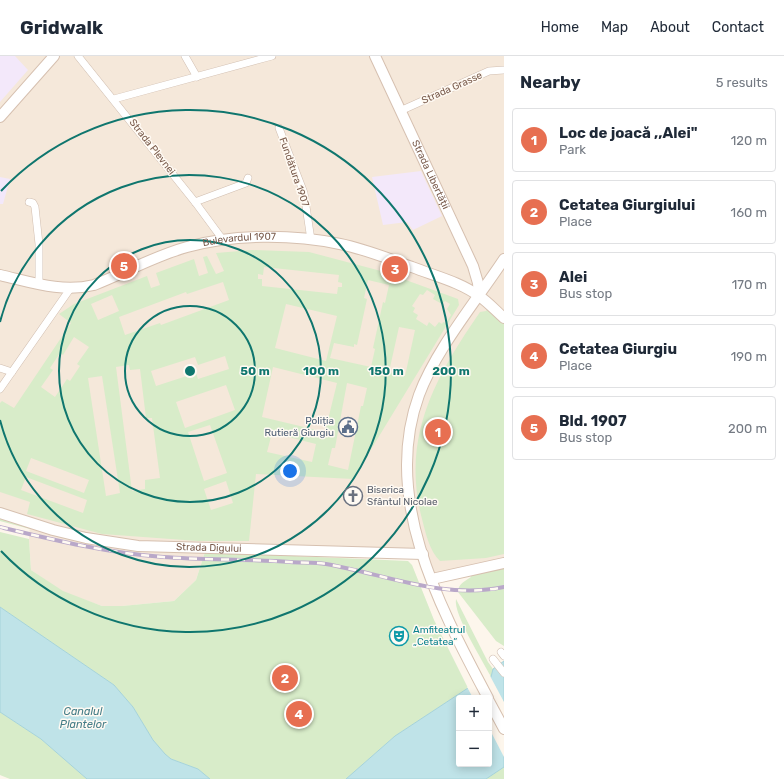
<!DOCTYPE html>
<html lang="en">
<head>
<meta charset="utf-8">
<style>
  :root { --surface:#fff; --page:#f2f2f3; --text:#1f2937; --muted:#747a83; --line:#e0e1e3; --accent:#e76f51 }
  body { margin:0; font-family:Rubik,sans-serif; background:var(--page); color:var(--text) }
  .controls { position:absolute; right:12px; bottom:12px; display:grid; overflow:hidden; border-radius:4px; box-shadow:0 2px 10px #0003 }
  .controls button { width:36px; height:36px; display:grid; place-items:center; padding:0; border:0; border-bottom:1px solid var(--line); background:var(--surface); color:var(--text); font:20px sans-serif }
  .you { position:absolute; left:290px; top:415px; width:14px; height:14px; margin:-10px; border:3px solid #fff; border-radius:50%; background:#1a73e8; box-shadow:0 0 0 6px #1a73e833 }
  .badge { display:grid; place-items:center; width:26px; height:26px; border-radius:50%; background:var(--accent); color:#fff; font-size:13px; font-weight:700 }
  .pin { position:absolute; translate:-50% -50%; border:2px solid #fff; box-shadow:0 1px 4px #0006 }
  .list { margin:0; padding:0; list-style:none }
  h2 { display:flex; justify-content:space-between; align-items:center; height:52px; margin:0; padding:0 16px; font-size:17px }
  h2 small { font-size:13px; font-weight:400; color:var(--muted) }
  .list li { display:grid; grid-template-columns:26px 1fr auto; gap:12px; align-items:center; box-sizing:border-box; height:64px; margin:0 8px 8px; padding:0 8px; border:1px solid var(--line); border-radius:4px }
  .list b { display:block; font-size:15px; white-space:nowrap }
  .list p { margin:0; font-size:13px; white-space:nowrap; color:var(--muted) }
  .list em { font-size:13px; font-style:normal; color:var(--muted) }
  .map { position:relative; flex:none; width:504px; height:723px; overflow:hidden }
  header { display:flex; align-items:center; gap:24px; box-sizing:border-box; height:56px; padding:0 20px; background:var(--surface); border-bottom:1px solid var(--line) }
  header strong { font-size:19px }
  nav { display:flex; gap:22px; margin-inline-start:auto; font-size:14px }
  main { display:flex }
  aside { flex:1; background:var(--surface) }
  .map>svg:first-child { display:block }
  .residential { fill:#f5e8da }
  .education { fill:#f3e8fa }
  .green { fill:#d8ecc9; fill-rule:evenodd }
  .water { fill:#bfe3e8; stroke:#a5d3da; fill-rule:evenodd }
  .pier { fill:#fdf6ec }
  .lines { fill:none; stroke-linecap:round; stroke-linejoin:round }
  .street-casing { stroke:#d1beb0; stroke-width:8 }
  .secondary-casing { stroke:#d6c0b0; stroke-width:12 }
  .street { stroke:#fff; stroke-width:7 }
  .secondary { stroke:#fff; stroke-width:10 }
  .rail-casing { stroke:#b9a8c9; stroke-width:4 }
  .rail { stroke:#fffaf3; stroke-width:2.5; stroke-dasharray:8; stroke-linecap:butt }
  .ring { fill:none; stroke:#0f766e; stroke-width:2 }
  .labels { text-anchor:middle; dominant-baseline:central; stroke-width:3; stroke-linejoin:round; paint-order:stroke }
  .street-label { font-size:10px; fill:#7a5c4d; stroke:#fffaf3 }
  .service-label { font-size:10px; fill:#4e5e75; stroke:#fffaf3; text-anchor:end }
  .worship-label { font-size:10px; fill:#5b616d; stroke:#fffaf3; text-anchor:start }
  .culture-label { font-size:10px; fill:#0d838f; stroke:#fffaf3; text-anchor:start }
  .water-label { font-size:11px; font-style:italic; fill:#437c86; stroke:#fffaf3 }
  .centre { fill:#0f766e; stroke:#fffaf3; stroke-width:2 }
  .ring-label { font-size:12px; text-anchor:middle; font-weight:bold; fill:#0f766e; stroke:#fffaf3; stroke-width:3; stroke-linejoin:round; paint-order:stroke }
</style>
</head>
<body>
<header>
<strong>Gridwalk</strong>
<nav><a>Home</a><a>Map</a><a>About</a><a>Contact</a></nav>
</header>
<main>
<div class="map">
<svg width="504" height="723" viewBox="0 0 504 723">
  <rect width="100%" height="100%" fill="#fdf6ec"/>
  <!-- residential -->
  <path class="residential" d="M 0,0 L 504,0 L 504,507 L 432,523 L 422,498 L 205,496 L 196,524 L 174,545 L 122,550 L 102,550 L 63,536 L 31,514 L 29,483 L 30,467 L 0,457 Z"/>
  <!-- education -->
  <g class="education">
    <path d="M 0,0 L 15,0 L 28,14 L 0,46 Z"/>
    <path d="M 421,115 L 442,160 L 413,174 L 407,166 L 383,169 L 372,121 Z"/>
    <path d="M 0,121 L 10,123 L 3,148 L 0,148 Z"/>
  </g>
  <!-- green -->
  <g class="green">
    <path d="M 252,194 L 309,196 L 381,215 L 458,243 L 459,249 L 353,423 L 256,418 L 249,485 L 198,485 L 102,478 L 27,458 L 30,446 L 0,436 L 0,347 L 2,345 L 14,352 L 71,267 L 59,258 L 74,248 L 147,220 L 151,232 L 160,229 L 156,217 L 194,203 L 199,220 L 208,217 L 203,201 L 207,200 L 216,218 L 224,215 L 216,197 ZM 264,211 L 339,219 L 338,226 L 342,227 L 342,231 L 338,231 L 337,238 L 262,230 L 262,223 L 258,223 L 258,218 L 263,219 ZM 368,224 L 389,229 L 385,247 L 383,246 L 373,292 L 375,293 L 371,311 L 330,302 L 334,287 L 354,291 L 354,288 L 357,289 L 367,243 L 364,242 ZM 223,226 L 229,244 L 161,269 L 160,267 L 125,279 L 119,261 L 186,236 L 187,238 ZM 427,234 L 435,239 L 433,243 L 442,248 L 445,245 L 450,248 L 447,253 L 451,259 L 446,267 L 443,266 L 442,268 L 439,266 L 435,271 L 429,266 L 427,270 L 416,263 L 418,259 L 413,256 L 415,252 L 412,250 L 420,238 L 423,239 ZM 112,239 L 119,255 L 98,264 L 91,248 ZM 286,248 L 337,260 L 326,305 L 275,292 ZM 399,271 L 415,274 L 405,320 L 389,316 ZM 74,281 L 89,291 L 77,308 L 80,310 L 70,325 L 67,323 L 55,341 L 41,331 L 53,314 L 50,312 L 60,297 L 63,299 ZM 195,301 L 198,309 L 225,300 L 229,313 L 198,323 L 196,317 L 156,330 L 151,315 ZM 129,309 L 130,314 L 140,313 L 146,362 L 152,362 L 160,422 L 145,424 L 145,433 L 132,435 L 116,311 ZM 273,311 L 337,327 L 325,376 L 262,361 ZM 102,320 L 120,437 L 106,440 L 88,322 ZM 347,327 L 367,332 L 363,350 L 361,350 L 348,414 L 328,409 L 332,392 L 335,392 ZM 226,329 L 235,354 L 185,372 L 176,346 ZM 210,369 L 227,417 L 204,425 L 188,376 ZM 272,377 L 316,388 L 312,406 L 267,396 ZM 31,402 L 89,424 L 84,437 L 26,415 ZM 26,421 L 87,444 L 83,457 L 21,434 ZM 226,425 L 233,447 L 211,454 L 204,433 Z"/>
    <path d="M 490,249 L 504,262 L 504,498 L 486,502 L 440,505 C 429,494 426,478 422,463 C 401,383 434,323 478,259 L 480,256 L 486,255 Z"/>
    <path d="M 0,461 L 30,470 L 30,473 L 0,465 Z"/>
    <path d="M 0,476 L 29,483 L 31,514 L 63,535 L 102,550 L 122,550 L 174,545 L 196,524 L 205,496 L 408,505 L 412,509 L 434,564 L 468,632 L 395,680 L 346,723 L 210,723 L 198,713 L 171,703 L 165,698 L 153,684 L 133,651 L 114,629 L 0,551 Z"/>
    <path d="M 504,511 L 504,590 L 496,585 L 458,536 C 458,528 465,525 471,521 L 471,519 Z"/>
    <path d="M 456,543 L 488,606 L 493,613 L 491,621 C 483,605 453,558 456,543 Z"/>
    <path d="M 0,656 L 41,683 L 87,723 L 10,723 L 0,719 Z"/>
    <path d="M 504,711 L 504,723 L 486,723 Z"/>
  </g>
  <!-- water -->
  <g class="water">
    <path d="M 0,551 L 114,629 L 133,651 L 153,684 L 165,698 L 171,703 L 198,713 L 210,723 L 87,723 L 41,683 L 0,656 Z"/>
    <path d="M 504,605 L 504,711 L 486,723 L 346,723 L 395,680 L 468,632 L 491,621 L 493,613 ZM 459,642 L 489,642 L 489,708 L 459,708 Z"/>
  </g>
  <!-- pier -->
  <path class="pier" d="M 489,618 L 504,646 L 504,701 L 489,672 L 489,642 L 473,642 L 467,631 Z"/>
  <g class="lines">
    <defs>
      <g id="street">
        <path d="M 78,0 L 195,146 L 223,184"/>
        <path d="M 185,0 L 197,21"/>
        <path d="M 114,43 L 272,0"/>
        <path d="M 400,55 L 489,15 L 504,14"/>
        <path d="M 279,72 L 304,137 L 311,184"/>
        <path d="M 29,146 L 33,147 L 35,151 L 39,188 L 39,228"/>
        <path d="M 195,146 L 246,127 L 248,122"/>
        <path d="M 0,312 L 12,316"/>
        <path d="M 0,333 L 70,233"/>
        <path d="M 501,596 L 504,600"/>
        <path d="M 493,603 L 504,617"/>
      </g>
      <g id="secondary">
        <path id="s1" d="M 375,0 L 473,210 L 478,227 L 479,240"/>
        <path d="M 0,61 L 54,0"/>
        <path id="s2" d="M 0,219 C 31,226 62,237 94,229 C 125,217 154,200 187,191 C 235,178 291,178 340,188 C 365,193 389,203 412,211 C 435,220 460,226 479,240 C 488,246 496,255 504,262"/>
        <path id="s3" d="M 0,457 L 53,474 L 86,482 L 138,490 L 423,498"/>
        <path d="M 432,523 L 504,507"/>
        <path d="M 488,642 C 440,551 381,443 419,339 C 436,293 477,244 504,203"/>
        <path d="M 489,645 L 504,673"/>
      </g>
    </defs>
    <!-- street casing -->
    <use href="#street" class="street-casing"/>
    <!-- secondary casing -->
    <use href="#secondary" class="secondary-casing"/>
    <!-- street -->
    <use href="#street" class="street"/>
    <!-- secondary -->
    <use href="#secondary" class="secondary"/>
    <defs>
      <path id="rail" d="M 0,471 C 54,484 107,497 163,501 C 205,504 247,503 290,506 C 301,507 314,506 326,508 C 384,518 444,544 504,531"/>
    </defs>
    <!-- rail casing -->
    <use href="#rail" class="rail-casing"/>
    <!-- rail -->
    <use href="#rail" class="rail"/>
  </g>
  <!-- distance rings -->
  <g class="ring">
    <circle cx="190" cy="315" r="65"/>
    <circle cx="190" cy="315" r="131"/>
    <path d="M0 266A196 196 0 1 1 0 364"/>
    <path d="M1 135A261 261 0 1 1 1 495"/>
  </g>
  <!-- icons -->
  <defs>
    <symbol id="civic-ring" viewBox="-11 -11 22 22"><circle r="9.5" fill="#fffaf3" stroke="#5c6f8a" stroke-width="1.5"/><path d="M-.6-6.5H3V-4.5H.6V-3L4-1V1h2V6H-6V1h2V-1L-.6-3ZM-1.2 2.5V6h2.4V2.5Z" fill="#5c6f8a"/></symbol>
    <symbol id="church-ring" viewBox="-11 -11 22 22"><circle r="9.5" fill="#fffaf3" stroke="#6b7280" stroke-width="1.5"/><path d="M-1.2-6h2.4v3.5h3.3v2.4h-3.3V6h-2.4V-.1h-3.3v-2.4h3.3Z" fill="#6b7280"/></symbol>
    <symbol id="theatre-ring" viewBox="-11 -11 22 22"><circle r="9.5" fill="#fffaf3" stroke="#0f9aa8" stroke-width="1.5"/><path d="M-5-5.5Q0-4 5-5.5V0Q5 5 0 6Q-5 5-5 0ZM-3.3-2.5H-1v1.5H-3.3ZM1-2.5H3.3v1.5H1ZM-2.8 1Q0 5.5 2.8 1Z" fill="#0f9aa8"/></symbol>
  </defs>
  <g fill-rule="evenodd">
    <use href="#civic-ring" x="337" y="360" width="22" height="22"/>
    <use href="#church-ring" x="342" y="429" width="22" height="22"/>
    <use href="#theatre-ring" x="388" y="569" width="22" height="22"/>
  </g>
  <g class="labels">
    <!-- street labels -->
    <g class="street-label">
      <text transform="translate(452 32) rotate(-24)">Strada Grasse</text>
      <text transform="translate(152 91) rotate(52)">Strada Plevnei</text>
      <text transform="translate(294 116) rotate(71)">Fundătura 1907</text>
      <text stroke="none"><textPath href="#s1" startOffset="131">Strada Libertății</textPath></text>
      <text stroke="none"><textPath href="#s2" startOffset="249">Bulevardul 1907</textPath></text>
      <text stroke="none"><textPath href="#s3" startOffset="213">Strada Digului</textPath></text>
    </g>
    <!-- service labels -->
    <g class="service-label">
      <text x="334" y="365">Poliția<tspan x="334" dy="12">Rutieră Giurgiu</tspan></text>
    </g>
    <!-- worship labels -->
    <g class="worship-label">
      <text x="367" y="434">Biserica<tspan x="367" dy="12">Sfântul Nicolae</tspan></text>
    </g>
    <!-- culture labels -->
    <g class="culture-label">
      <text x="413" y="574">Amfiteatrul<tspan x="413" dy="12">„Cetatea“</tspan></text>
    </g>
    <!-- water labels -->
    <g class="water-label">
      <text x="83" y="655">Canalul<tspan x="83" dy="13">Plantelor</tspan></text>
    </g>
  </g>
  <circle cx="190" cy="315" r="6" class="centre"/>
  <g class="ring-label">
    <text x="255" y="319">50 m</text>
    <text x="321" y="319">100 m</text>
    <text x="386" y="319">150 m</text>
    <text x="451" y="319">200 m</text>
  </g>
</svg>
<div class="controls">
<button>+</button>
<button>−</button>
</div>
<div class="you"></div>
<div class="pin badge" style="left:438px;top:376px">1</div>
<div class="pin badge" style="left:285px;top:622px">2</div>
<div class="pin badge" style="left:395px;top:213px">3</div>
<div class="pin badge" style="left:299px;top:658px">4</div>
<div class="pin badge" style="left:124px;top:210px">5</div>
</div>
<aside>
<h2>Nearby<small>5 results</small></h2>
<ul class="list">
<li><span class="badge">1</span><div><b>Loc de joacă ,,Alei&quot;</b><p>Park</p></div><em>120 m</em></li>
<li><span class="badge">2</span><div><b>Cetatea Giurgiului</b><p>Place</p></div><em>160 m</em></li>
<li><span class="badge">3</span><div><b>Alei</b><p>Bus stop</p></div><em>170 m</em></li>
<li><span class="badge">4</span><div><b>Cetatea Giurgiu</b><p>Place</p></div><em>190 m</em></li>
<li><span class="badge">5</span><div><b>Bld. 1907</b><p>Bus stop</p></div><em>200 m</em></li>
</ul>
</aside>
</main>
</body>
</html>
